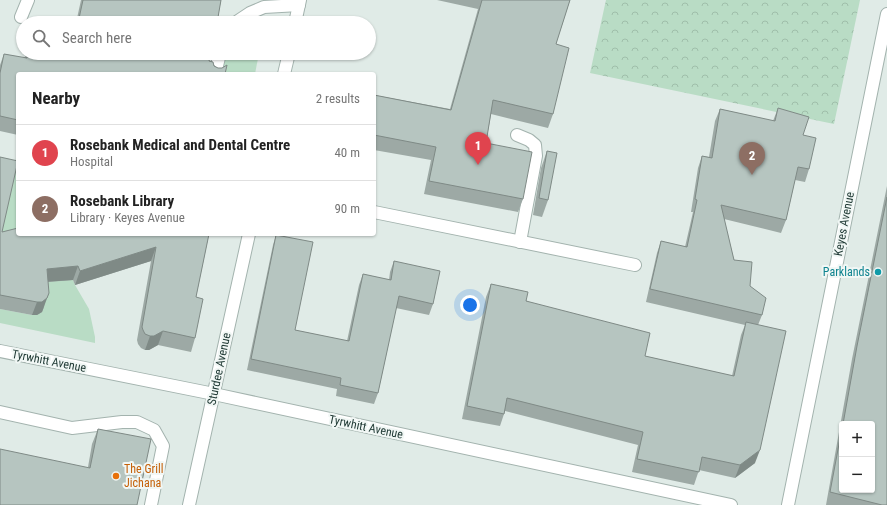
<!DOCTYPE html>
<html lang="en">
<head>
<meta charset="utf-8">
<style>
  :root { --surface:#fff; --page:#f2f2f2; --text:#222; --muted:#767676; --line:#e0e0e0; --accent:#0f766e }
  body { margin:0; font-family:"Roboto Condensed",sans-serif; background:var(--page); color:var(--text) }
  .controls { position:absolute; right:12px; bottom:12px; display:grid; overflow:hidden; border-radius:4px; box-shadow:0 1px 3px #0004 }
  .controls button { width:36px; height:36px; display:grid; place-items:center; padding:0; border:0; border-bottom:1px solid var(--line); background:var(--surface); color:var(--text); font:20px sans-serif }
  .you { position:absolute; left:470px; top:305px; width:14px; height:14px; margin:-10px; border:3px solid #fff; border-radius:50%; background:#1a73e8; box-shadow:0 0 0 6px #1a73e833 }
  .badge { display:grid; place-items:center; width:26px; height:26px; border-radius:50%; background:var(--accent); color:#fff; font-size:13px; font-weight:700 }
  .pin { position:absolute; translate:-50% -33px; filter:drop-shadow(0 1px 2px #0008) }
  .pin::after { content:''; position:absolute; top:21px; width:14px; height:12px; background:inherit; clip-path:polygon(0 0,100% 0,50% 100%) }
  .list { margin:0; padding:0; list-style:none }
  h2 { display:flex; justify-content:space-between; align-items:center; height:52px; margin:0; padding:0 16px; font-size:17px }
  h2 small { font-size:13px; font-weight:400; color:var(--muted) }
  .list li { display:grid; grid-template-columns:26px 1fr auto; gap:12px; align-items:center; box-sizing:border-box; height:56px; padding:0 16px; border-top:1px solid var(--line) }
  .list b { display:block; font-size:15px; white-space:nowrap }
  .list p { margin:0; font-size:13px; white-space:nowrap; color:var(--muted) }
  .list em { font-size:13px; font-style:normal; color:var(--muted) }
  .icon { flex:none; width:22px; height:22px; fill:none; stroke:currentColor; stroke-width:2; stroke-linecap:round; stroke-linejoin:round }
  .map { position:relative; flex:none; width:887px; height:505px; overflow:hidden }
  .search { position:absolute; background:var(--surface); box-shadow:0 1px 3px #0004; left:16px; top:16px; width:360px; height:44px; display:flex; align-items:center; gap:10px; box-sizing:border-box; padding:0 14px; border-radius:22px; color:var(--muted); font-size:15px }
  .panel { position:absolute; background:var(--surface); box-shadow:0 1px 3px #0004; left:16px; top:72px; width:360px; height:164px; border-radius:4px }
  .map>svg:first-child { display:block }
  .grass { fill:#b9dcc5 }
  .forest { fill:url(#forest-crowns) }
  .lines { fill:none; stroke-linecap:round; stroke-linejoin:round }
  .lane-casing { stroke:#a3b3ae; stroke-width:14 }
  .street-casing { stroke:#a3b3ae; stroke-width:14 }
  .lane { stroke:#fff; stroke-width:12 }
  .street { stroke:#fff; stroke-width:12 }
  .wall { fill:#9da9a5; fill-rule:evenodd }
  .shaded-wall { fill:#7f8a86 }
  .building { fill:#b6c5c0; stroke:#7f8a86 }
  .culture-dot { fill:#0f9aa8; stroke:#f1f7f5; stroke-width:1.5 }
  .food-dot { fill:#e8710a; stroke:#f1f7f5; stroke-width:1.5 }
  .labels { text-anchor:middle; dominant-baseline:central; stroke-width:4; stroke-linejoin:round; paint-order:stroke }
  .street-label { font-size:12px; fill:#213b36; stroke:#f1f7f5 }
  .culture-label { font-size:12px; fill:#0d838f; stroke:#f1f7f5; text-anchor:end }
  .food-label { font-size:12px; fill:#c56008; stroke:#f1f7f5; text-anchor:start }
</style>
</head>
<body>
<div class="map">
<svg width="887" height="505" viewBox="0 0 887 505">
  <defs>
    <pattern id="forest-crowns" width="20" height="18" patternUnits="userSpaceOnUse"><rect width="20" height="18" fill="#b9dcc5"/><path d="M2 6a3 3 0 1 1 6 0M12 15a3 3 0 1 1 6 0" fill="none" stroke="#9fbeaa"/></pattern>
  </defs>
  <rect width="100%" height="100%" fill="#e0ebe7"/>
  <!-- grass -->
  <g class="grass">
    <path d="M 220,53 L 259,53 L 255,74 L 215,74 Z"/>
    <path d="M 18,149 L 18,234 L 23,238 L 0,233 Z"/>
    <path d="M 72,277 L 75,285 L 89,309 L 95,337 L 95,343 L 0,323 L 0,309 L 32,315 L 37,315 L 40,280 C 51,282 61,281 72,277 Z"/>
  </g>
  <!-- forest -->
  <path class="forest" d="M 606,0 L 860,0 L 834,124 L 590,73 Z"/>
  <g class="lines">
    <defs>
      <g id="lane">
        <path d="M 21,17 L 28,0"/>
        <path d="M 235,23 L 250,13 L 264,7 L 299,5"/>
        <path d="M 215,74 L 220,53"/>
        <path d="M 517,135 L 529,140 L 535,145 L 536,156 L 520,242"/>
        <path d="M 374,212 L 635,265"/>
        <path d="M 0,412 L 72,428 L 122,422 L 137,422 L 154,430 L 163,446 L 151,505"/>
      </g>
      <g id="street">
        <path d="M 295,23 L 300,0"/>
        <path d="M 284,74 L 289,53"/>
        <path d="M 0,351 L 214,394 L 731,505"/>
        <path d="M 189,505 L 249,234"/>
        <path d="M 788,505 L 887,14"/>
      </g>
    </defs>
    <!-- lane casing -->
    <use href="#lane" class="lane-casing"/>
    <!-- street casing -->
    <use href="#street" class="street-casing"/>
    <!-- lane -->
    <use href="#lane" class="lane"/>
    <!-- street -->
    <use href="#street" class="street"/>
  </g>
  <!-- wall -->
  <g class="wall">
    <path d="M 81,0 L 221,0 L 217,23 L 76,23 Z"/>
    <path d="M 437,0 L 570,0 L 556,44 L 553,114 L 548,128 L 491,114 L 486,143 L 523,199 L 518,212 L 424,194 L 431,160 L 374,150 L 374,95 L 450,109 L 478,9 Z"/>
    <path d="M 26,53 L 211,53 L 209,61 L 225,74 L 18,74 L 18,135 L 0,131 L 0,65 L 4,54 L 25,58 Z"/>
    <path d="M 778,108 L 803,135 L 809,169 L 805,182 L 795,180 L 786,220 L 781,233 L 724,219 L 734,260 L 750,286 L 762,315 L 758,325 L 755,463 L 735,478 L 699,470 L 694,485 L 632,472 L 638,445 L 505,411 L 500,426 L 462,419 L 486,297 L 491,284 L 645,356 L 732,376 L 741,335 L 745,325 L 646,302 L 657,253 L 661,241 L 685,247 L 693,212 L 691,212 L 698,168 L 702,156 L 709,157 L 715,121 L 720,109 L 773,121 Z"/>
    <path d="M 547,151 L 548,200 L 542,217 L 533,215 L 541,168 Z"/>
    <path d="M 0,157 L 2,232 L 209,234 L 196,297 L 195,338 L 191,352 L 158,345 L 149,350 L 145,350 L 141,348 L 138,344 L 137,340 L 151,261 L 75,285 L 73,280 L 48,282 L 44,307 L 42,312 L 37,315 L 32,315 L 0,309 Z"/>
    <path d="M 887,186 L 887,505 L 826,505 L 852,359 ZM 842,424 L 872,424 L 842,490 Z"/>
    <path d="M 276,235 L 295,330 L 347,341 L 359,285 L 363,274 L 389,280 L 390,272 L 394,261 L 433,304 L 429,315 L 396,308 L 378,393 L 374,404 L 336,396 L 337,389 L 247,370 L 273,245 Z"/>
    <path d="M 98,429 L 137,505 L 88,467 L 92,444 Z"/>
  </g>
  <!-- shaded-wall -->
  <g class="shaded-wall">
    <path d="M 156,247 L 151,261 L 75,285 L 80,271 Z"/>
    <path d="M 78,266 L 73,280 L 43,282 L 47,269 Z"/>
    <path d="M 49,293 L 42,312 L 37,315 L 32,315 L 37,302 Z"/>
    <path d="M 163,331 L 158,345 L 149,350 L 145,350 L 150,336 Z"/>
    <path d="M 760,450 L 755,463 L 735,478 L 740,465 Z"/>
  </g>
  <!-- building -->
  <g class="building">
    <path d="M 83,0 L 221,0 L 217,23 L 78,23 Z"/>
    <path d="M 482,0 L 570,0 L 556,44 L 569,48 L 553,114 L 493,100 L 486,143 L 532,152 L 523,199 L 429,181 L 436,147 L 374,135 L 374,95 L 451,110 Z"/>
    <path d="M 28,53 L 211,53 L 209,61 L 213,62 L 214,66 L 218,68 L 222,68 L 227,65 L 225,74 L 18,74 L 18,120 L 0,116 L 0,73 L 4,54 L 27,58 Z"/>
    <path d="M 778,108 L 809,117 L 803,135 L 816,138 L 809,169 L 798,167 L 786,220 L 721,205 L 734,260 L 752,262 L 750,286 L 766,298 L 762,315 L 650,289 L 661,241 L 687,247 L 697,200 L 695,199 L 702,156 L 712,158 L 720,109 L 775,121 Z"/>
    <path d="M 547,151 L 557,153 L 548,200 L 539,198 Z"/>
    <path d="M 0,157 L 18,161 L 2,232 L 18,228 L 18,234 L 209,234 L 196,297 L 203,299 L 195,338 L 163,331 L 154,336 L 150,336 L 145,334 L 143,330 L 142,327 L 156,247 L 80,271 L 78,266 L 47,269 L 49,293 L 47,298 L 42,302 L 37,302 L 0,295 Z"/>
    <path d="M 887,197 L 887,505 L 882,505 L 830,492 L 842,428 L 842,490 L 872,490 L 872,424 L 843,424 L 857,346 Z"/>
    <path d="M 276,235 L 313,242 L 295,330 L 349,341 L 363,274 L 391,280 L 394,261 L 440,271 L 433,304 L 399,296 L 378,393 L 340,385 L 341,378 L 251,359 Z"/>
    <path d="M 491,284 L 528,292 L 526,301 L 650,333 L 645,356 L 734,376 L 746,322 L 786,331 L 760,450 L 740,465 L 702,457 L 699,472 L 637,459 L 643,432 L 507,398 L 504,414 L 467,406 Z"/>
    <path d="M 98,429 L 151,439 L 137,505 L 0,505 L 0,449 L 90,468 Z"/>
  </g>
  <!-- markers -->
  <circle class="culture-dot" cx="878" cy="272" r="4"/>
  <circle class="food-dot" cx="116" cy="476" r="4"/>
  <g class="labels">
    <!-- street labels -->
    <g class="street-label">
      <text transform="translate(844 224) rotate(-79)">Keyes Avenue</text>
      <text transform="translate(49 361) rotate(11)">Tyrwhitt Avenue</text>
      <text transform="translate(219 369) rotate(-78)">Sturdee Avenue</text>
      <text transform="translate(366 427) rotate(12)">Tyrwhitt Avenue</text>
    </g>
    <!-- culture labels -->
    <g class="culture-label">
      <text x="870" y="272">Parklands</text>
    </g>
    <!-- food labels -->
    <g class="food-label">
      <text x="124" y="469">The Grill<tspan x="124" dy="14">Jichana</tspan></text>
    </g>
  </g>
</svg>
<div class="controls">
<button>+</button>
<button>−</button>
</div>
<div class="you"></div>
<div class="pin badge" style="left:478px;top:165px;background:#e0444e">1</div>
<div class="pin badge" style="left:752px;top:175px;background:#8d6e63">2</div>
<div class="search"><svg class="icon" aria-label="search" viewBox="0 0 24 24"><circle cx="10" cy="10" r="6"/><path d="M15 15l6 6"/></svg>Search here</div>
<section class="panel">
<h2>Nearby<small>2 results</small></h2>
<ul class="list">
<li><span class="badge" style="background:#e0444e">1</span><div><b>Rosebank Medical and Dental Centre</b><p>Hospital</p></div><em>40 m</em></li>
<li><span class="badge" style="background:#8d6e63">2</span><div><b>Rosebank Library</b><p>Library · Keyes Avenue</p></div><em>90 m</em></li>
</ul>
</section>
</div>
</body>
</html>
